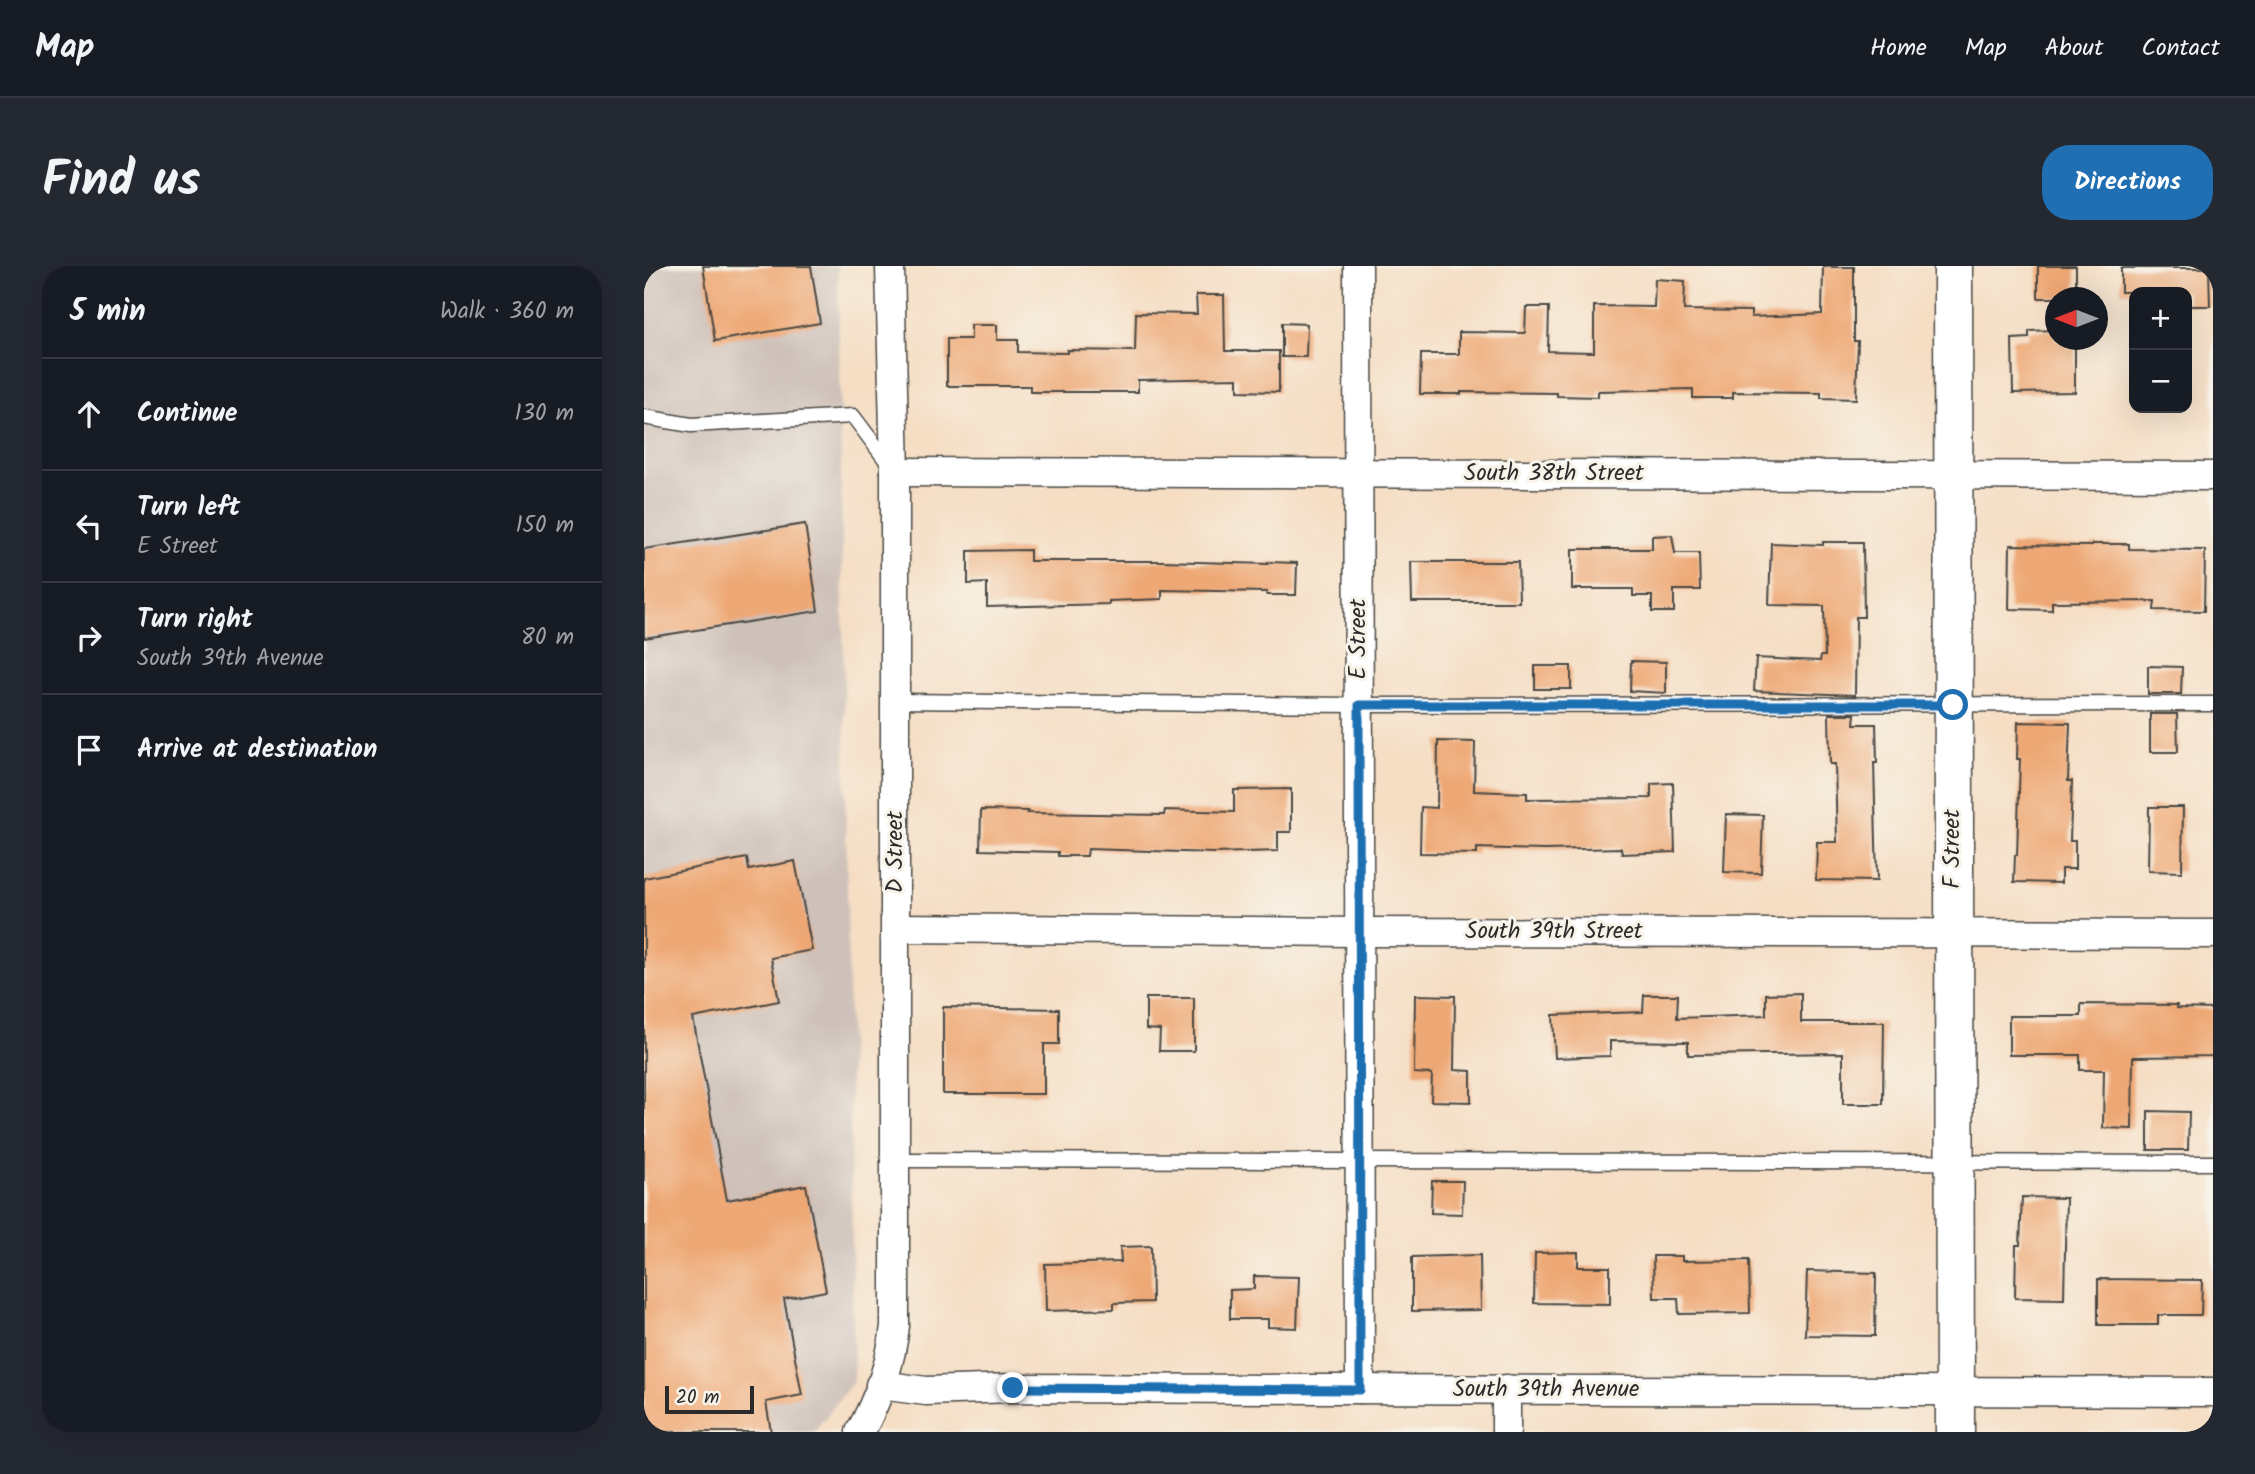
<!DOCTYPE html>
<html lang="en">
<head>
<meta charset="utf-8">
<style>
  :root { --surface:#171b24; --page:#242831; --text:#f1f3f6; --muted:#9ea1a6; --line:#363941; --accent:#1f6fb2 }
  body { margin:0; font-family:Kalam,sans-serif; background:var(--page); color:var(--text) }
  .controls { position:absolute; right:21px; top:21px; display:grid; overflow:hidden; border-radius:14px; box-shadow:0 7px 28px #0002 }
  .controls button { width:63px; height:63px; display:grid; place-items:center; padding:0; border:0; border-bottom:2px solid var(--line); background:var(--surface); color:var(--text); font:35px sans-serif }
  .compass { position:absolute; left:1401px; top:21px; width:63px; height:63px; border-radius:50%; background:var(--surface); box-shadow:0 7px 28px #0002; rotate:270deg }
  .scale { position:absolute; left:21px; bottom:18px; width:89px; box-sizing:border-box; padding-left:7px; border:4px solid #2b2b2b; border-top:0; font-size:19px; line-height:24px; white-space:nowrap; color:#2b2b2b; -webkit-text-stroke:5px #f7f3e8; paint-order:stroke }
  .stop { position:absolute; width:21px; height:21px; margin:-16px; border:5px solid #1f6fb2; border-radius:50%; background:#fff }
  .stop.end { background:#1f6fb2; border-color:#fff; box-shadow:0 2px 7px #0008 }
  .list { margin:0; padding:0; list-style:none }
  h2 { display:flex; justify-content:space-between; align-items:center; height:91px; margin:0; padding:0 28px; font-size:30px }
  h2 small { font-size:23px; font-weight:400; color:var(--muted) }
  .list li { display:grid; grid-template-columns:46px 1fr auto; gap:21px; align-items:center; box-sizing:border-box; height:112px; padding:0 28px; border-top:2px solid var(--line) }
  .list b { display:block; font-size:26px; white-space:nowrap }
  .list p { margin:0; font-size:23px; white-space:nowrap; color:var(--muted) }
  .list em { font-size:23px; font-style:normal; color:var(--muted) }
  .icon { flex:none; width:38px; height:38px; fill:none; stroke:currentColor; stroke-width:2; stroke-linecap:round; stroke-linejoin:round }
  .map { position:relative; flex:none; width:1569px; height:1166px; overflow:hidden; border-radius:28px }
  header { display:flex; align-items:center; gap:42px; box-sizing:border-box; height:98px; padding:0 35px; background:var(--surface); border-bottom:2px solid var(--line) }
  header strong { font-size:33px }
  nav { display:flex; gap:38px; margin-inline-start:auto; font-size:24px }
  .intro { display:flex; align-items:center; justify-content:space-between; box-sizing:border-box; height:168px; padding:0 42px }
  h1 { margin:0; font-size:49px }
  .button { padding:18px 32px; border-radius:28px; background:var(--accent); color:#fff; font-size:24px; font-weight:700 }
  main { display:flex; gap:42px; padding:0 42px }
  aside { flex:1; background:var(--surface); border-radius:28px; box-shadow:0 7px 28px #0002 }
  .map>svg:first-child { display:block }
  .industrial { fill:#cec1b9 }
  .building { fill:#eea874 }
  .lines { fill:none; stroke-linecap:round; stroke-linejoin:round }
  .service-casing { stroke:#494642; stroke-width:17 }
  .minor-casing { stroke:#494642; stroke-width:31 }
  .secondary-casing { stroke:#494642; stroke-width:41 }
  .service { stroke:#fff; stroke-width:14 }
  .minor { stroke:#fff; stroke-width:28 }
  .secondary { stroke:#fff; stroke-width:38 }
  .route { stroke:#1f6fb2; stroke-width:9 }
  .labels { text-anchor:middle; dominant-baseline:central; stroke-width:6; stroke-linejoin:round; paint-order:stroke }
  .street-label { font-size:23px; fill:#2b2b2b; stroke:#f7f3e8 }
</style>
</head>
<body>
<header>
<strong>Map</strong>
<nav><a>Home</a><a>Map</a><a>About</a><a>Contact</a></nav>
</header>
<div class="intro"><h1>Find us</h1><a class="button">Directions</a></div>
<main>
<aside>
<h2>5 min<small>Walk · 360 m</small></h2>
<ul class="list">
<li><svg class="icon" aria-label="ahead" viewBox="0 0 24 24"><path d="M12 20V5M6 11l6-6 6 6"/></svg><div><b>Continue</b></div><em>130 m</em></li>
<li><svg class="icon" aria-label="left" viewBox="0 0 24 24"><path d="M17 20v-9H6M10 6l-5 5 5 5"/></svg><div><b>Turn left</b><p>E Street</p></div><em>150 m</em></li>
<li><svg class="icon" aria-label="right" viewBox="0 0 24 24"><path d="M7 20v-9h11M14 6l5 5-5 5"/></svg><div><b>Turn right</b><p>South 39th Avenue</p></div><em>80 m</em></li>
<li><svg class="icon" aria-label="arrive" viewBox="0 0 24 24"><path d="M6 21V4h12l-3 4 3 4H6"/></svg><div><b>Arrive at destination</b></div></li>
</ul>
</aside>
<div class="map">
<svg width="1569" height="1166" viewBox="0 0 1569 1166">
  <rect width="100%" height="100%" fill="#f7f3e8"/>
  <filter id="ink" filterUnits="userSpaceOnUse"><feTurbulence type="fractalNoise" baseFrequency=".0143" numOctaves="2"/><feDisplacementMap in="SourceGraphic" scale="14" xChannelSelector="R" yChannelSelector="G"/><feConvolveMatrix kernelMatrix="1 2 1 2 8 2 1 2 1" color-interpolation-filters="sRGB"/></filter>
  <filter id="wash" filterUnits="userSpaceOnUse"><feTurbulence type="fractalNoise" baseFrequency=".00686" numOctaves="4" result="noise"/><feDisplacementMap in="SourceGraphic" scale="28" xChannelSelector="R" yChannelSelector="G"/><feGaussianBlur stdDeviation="1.57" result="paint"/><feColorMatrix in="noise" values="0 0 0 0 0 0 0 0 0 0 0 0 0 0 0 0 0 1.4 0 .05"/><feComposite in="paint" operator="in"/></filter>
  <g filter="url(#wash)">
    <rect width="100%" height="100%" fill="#f5dec4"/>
    <!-- industrial -->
    <path class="industrial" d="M 0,0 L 194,0 L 210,1114 L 170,1166 L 0,1166 Z"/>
    <g id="blocks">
      <!-- building -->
      <g class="building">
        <path d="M 59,0 L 167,0 L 176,57 L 71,75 Z"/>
        <rect x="1394" y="0" width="38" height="32"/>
        <path d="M 1179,1 L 1210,1 L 1210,75 L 1214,75 L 1212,133 L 1177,132 L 1177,127 L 1089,126 L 1089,132 L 1049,132 L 1049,123 L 954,125 L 954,131 L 913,130 L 913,127 L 817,126 L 817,128 L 776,128 L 777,88 L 815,88 L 815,66 L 881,67 L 882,41 L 905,41 L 904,85 L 950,86 L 950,40 L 1010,41 L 1011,13 L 1041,15 L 1040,44 L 1107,45 L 1107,51 L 1178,48 Z"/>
        <path d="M 1477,2 L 1565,2 L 1566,40 L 1543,40 L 1543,26 L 1477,26 Z"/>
        <path d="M 552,29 L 580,29 L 581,85 L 635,85 L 635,126 L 594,125 L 594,112 L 494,114 L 494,126 L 386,126 L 386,120 L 303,120 L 303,73 L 327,73 L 327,59 L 353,59 L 353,74 L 374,74 L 374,86 L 423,87 L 423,84 L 491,85 L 492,47 L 553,48 Z"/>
        <path d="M 638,57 L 663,58 L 662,91 L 638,91 Z"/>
        <path d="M 1411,64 L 1411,74 L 1415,74 L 1415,76 L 1431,77 L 1431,126 L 1369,127 L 1368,73 L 1385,72 L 1385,65 Z"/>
        <path d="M 161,258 L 174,345 L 0,372 L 0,283 Z"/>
        <path d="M 1028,269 L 1031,287 L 1055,287 L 1056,324 L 1030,324 L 1030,346 L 1008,346 L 1008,330 L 989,330 L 989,323 L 928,323 L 928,283 L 1008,283 L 1008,270 Z"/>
        <path d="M 1179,276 L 1219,276 L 1220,351 L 1212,351 L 1211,429 L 1110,425 L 1112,392 L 1176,395 L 1177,390 L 1181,390 L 1180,340 L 1125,339 L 1127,277 L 1179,279 Z"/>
        <path d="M 1448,278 L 1485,278 L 1485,283 L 1561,284 L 1560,345 L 1510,344 L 1511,335 L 1408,336 L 1408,344 L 1365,343 L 1366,279 L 1448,280 Z"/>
        <path d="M 386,284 L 386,295 L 517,295 L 624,298 L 624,296 L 653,297 L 652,329 L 623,329 L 623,326 L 518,324 L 518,333 L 465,335 L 465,338 L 343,341 L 343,317 L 324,318 L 324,285 Z"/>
        <path d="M 767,296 L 874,296 L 875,336 L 768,336 Z"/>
        <path d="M 987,395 L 1022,396 L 1022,427 L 986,425 Z"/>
        <rect x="891" y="400" width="36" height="23"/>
        <path d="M 1504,400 L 1538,401 L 1537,428 L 1504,428 Z"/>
        <path d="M 1185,448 L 1211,448 L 1210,458 L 1232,458 L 1233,497 L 1230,497 L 1233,615 L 1172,614 L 1173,576 L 1193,576 L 1191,498 L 1186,498 Z"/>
        <path d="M 1506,448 L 1533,448 L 1534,486 L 1506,486 Z"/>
        <path d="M 1374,456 L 1426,457 L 1424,515 L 1428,515 L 1426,575 L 1431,575 L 1431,603 L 1417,603 L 1417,617 L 1370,616 L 1371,589 L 1373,589 L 1376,493 L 1373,493 Z"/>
        <path d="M 794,475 L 831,476 L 830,525 L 883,527 L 883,533 L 1007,532 L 1007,518 L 1029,517 L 1031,586 L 978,588 L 977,582 L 901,584 L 833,582 L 833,588 L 776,587 L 777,541 L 793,542 Z"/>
        <path d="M 647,523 L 647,566 L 634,566 L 634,585 L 570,587 L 444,583 L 443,590 L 414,590 L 414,586 L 336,584 L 337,544 L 384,545 L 383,547 L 520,549 L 521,544 L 590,546 L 590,524 Z"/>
        <path d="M 1505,541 L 1539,541 L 1538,606 L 1504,605 Z"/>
        <path d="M 1082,548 L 1119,549 L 1117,607 L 1080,606 Z"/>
        <path d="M 103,592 L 105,604 L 151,595 L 168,684 L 127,692 L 135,735 L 49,752 L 83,934 L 162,919 L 182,1025 L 140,1033 L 158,1129 L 122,1136 L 127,1166 L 0,1166 L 0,612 Z"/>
        <path d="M 1157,727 L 1157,756 L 1240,756 L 1239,838 L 1199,838 L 1199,787 L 1044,789 L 1044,776 L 966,775 L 966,790 L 911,792 L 909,749 L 999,746 L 1000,729 L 1034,729 L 1033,752 L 1122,749 L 1122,728 Z"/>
        <path d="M 771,729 L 811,730 L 810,804 L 827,805 L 827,836 L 787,835 L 788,808 L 770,807 Z"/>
        <path d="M 502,732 L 550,732 L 550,785 L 515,785 L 516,764 L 502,763 Z"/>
        <path d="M 1437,738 L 1533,739 L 1533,742 L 1569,743 L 1569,790 L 1489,791 L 1488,863 L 1459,862 L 1460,804 L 1436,804 L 1436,789 L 1365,789 L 1365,750 L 1437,750 Z"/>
        <path d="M 299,741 L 415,743 L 415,778 L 400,778 L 400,828 L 299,828 Z"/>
        <path d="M 1504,845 L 1545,846 L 1544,884 L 1504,884 Z"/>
        <path d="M 788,915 L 819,915 L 818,948 L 787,947 Z"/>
        <path d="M 1378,931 L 1422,932 L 1420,1033 L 1371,1032 L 1372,979 L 1376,979 Z"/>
        <path d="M 507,980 L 508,1036 L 470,1037 L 470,1043 L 402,1045 L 401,998 L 477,996 L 476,981 Z"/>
        <path d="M 934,986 L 934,1001 L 966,1001 L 966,1038 L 890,1037 L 891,987 Z"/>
        <path d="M 836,989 L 837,1044 L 768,1045 L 768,991 Z"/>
        <path d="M 1009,990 L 1038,990 L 1038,995 L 1105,994 L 1106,1047 L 1035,1048 L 1034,1032 L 1010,1032 Z"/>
        <path d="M 1163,1005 L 1232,1007 L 1231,1070 L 1161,1069 Z"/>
        <path d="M 610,1010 L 655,1011 L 653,1062 L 624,1061 L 624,1053 L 586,1053 L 586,1024 L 610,1023 Z"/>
        <path d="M 1454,1013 L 1558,1014 L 1557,1049 L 1514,1049 L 1514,1059 L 1454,1059 Z"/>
      </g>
    </g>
  </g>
  <g filter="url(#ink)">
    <use href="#blocks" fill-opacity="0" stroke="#494642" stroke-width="2"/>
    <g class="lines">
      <defs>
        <g id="service">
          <path d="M 0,151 L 47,159 L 209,150 L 248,202"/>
          <path d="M 251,435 L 715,439 L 1569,438"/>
          <path d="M 251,894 L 1569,897"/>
        </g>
        <g id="minor">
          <path d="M 714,0 L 716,1123"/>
          <path d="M 251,206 L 1569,210"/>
          <path d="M 252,662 L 715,666 L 1569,668"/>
          <path d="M 236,1119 L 282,1125 L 369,1122 L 1569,1126"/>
          <path d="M 216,1166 C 234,1134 247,1096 251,1060 L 251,206 L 246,0"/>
          <path d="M 862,1166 L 862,1123"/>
        </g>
        <path id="secondary" d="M 1309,0 L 1311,1166"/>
      </defs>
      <!-- service casing -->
      <use href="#service" class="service-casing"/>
      <!-- minor casing -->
      <use href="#minor" class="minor-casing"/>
      <!-- secondary casing -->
      <use href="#secondary" class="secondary-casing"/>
      <!-- service -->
      <use href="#service" class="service"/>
      <!-- minor -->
      <use href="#minor" class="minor"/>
      <!-- secondary -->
      <use href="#secondary" class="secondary"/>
    </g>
  </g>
  <g class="lines" filter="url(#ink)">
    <!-- route -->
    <path class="route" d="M 369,1122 L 716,1124 L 715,439 L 1309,439"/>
  </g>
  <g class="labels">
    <!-- street labels -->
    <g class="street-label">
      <text x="910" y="208">South 38th Street</text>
      <text transform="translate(715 373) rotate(-90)">E Street</text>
      <text transform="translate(1309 583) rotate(-90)">F Street</text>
      <text transform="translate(252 586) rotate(-90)">D Street</text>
      <text x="910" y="666">South 39th Street</text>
      <text x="902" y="1124">South 39th Avenue</text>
    </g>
  </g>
</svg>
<div class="controls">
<button>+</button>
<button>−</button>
</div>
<svg class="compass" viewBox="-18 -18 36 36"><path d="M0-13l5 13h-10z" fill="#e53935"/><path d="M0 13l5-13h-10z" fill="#9ea1a6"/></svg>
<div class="scale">20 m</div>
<div class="stop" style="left:1309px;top:439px"></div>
<div class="stop end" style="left:369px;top:1122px"></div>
</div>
</main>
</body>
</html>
